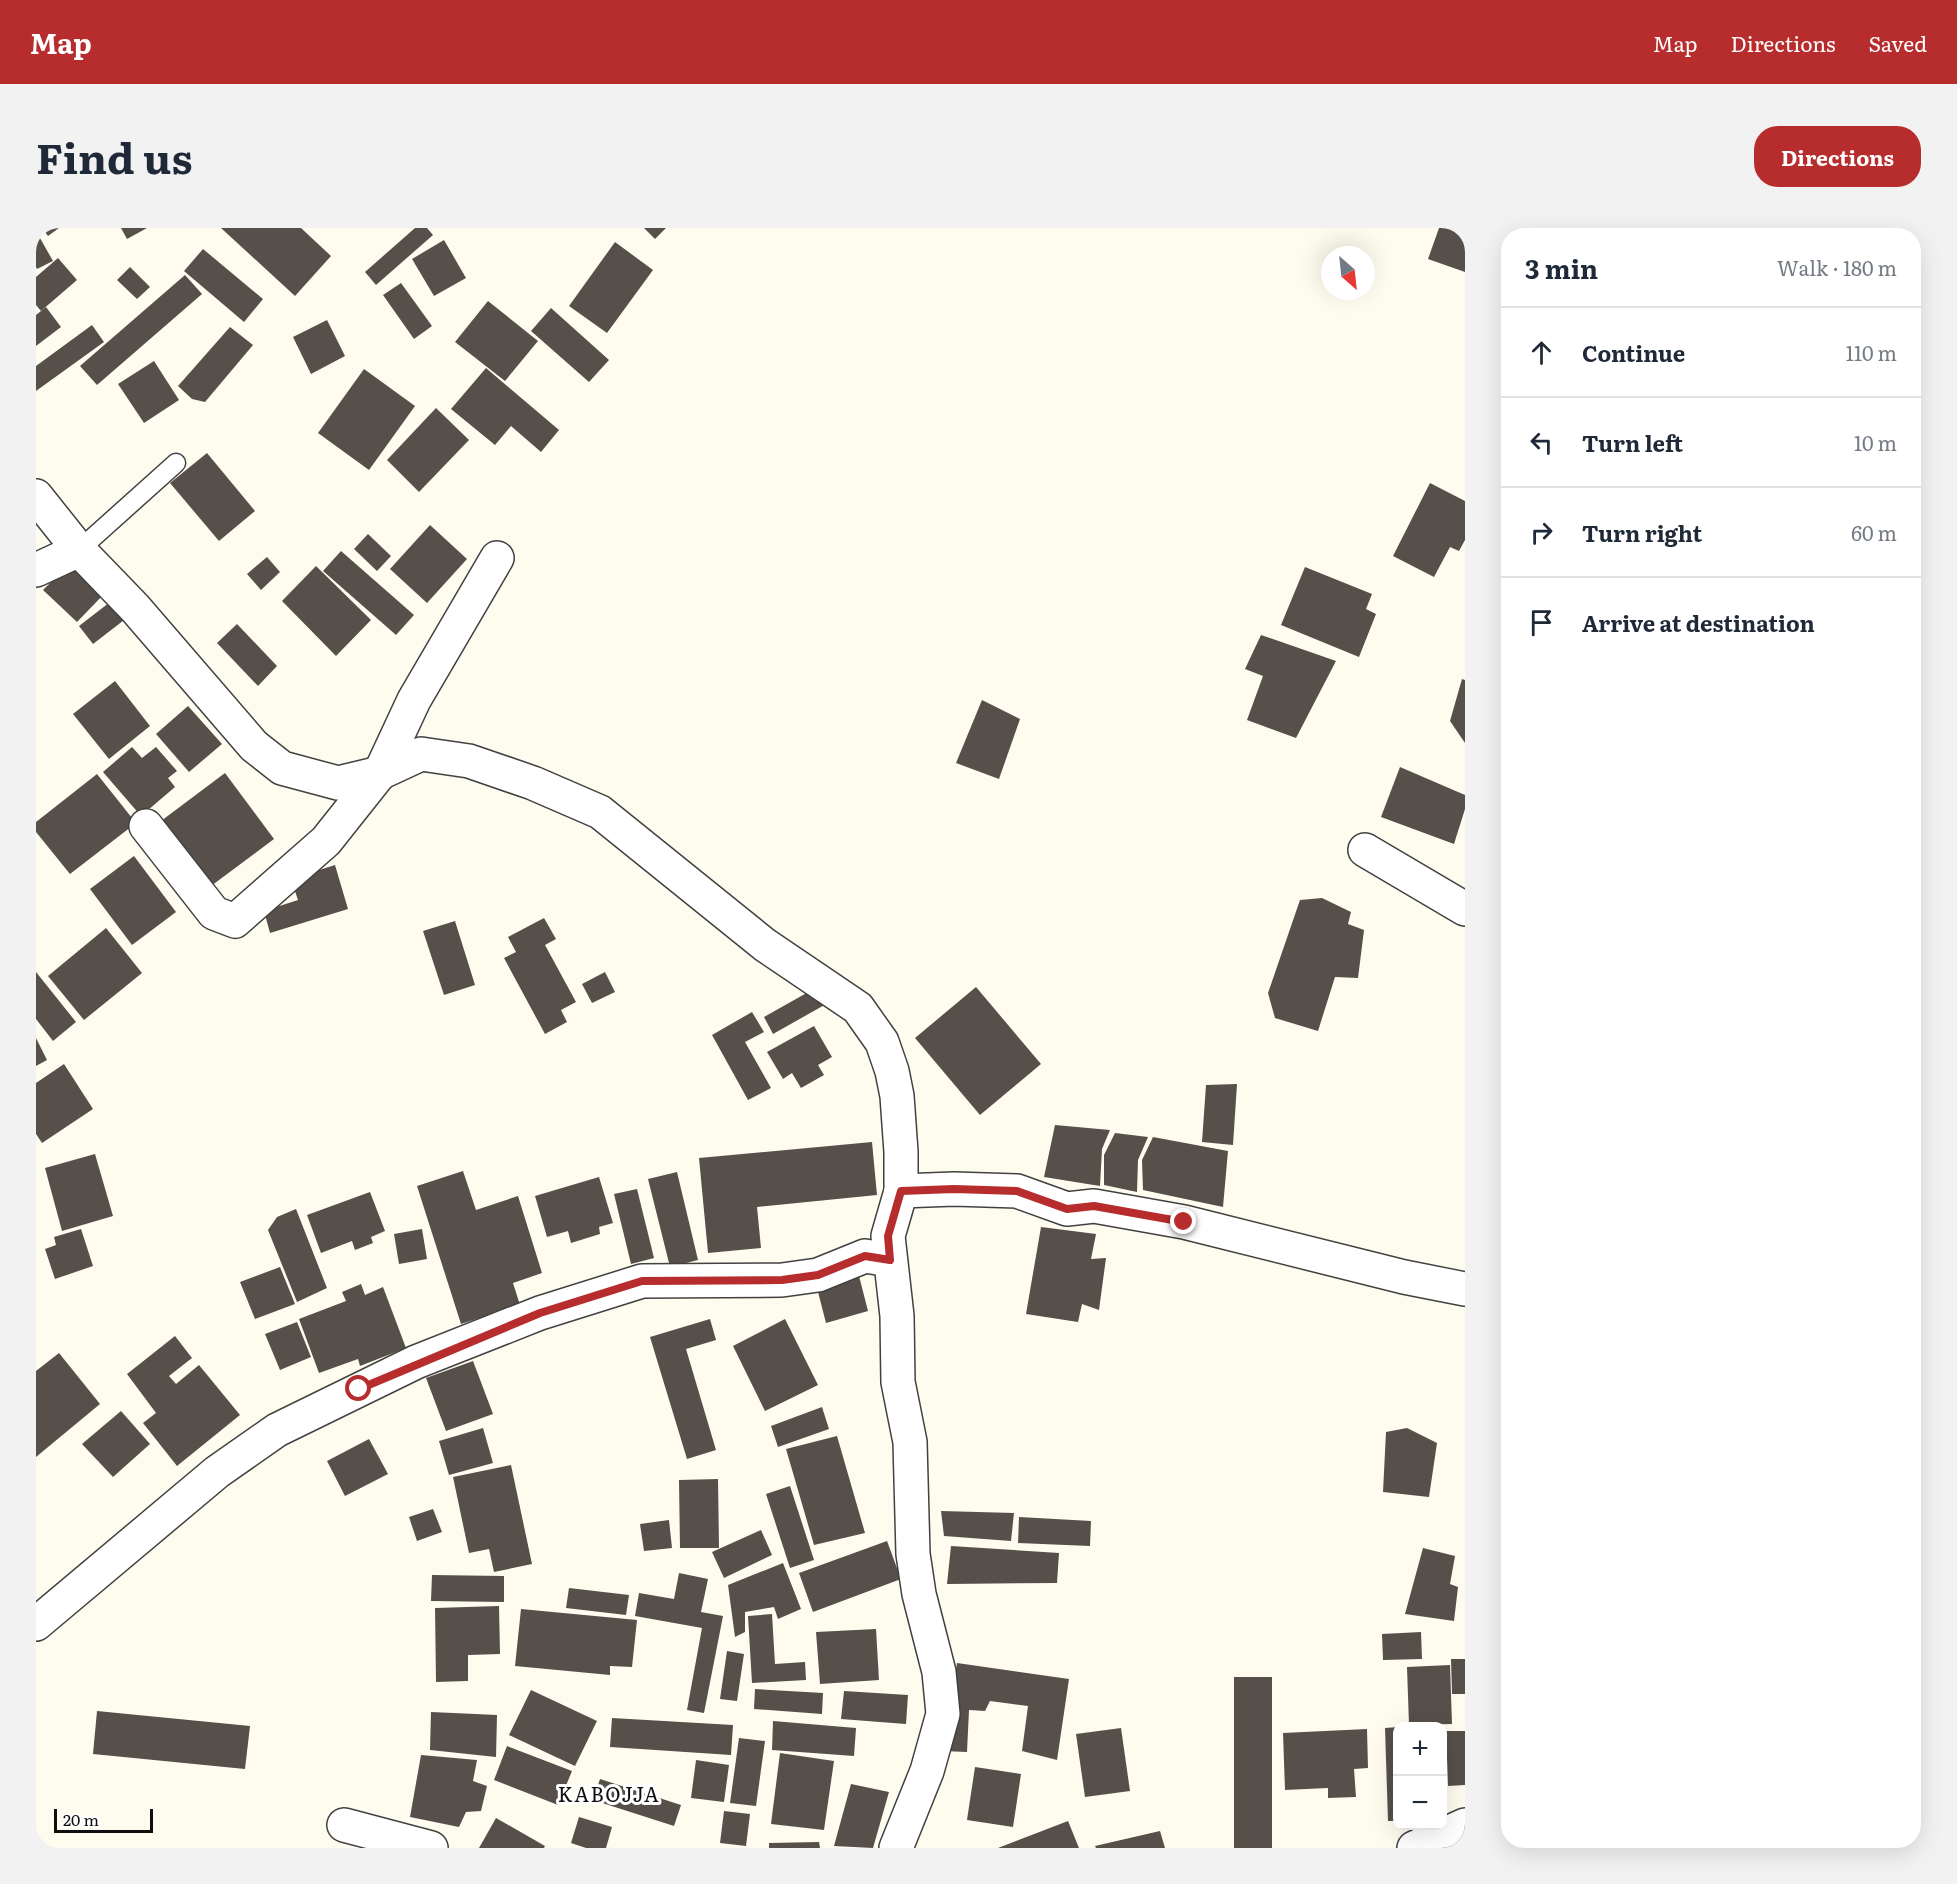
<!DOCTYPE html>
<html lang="en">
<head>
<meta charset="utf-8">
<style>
  :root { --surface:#fff; --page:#f2f2f3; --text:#1f2937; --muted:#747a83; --line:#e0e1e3; --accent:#b72c2d }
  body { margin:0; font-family:Literata,serif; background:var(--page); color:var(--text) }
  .controls { position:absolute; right:18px; bottom:18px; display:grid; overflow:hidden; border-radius:12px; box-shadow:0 6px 24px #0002 }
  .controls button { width:54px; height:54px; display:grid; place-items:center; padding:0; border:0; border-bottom:2px solid var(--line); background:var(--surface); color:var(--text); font:30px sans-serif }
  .compass { position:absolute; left:1285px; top:18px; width:54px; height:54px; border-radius:50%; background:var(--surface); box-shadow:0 6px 24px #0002; rotate:153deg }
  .scale { position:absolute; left:18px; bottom:15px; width:99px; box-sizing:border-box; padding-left:6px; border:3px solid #0e0e0e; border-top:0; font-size:16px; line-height:21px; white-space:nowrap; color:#0e0e0e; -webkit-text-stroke:4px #fff; paint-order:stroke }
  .stop { position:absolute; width:18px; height:18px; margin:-14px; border:4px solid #b72c2d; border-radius:50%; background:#fff }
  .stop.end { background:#b72c2d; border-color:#fff; box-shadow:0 2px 6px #0008 }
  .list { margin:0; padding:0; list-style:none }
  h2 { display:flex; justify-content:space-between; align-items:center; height:78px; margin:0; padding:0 24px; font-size:26px }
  h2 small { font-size:20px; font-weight:400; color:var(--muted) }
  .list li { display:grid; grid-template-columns:39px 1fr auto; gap:18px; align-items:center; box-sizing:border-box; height:90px; padding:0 24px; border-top:2px solid var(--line) }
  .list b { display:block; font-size:22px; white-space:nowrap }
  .list em { font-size:20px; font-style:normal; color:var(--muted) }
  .icon { flex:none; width:33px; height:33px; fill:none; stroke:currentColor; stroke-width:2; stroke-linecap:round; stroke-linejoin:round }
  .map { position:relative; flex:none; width:1429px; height:1620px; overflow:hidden; border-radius:24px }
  header { display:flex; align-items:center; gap:36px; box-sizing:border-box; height:84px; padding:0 30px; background:var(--accent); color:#fff }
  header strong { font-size:28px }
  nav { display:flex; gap:33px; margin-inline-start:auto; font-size:21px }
  .intro { display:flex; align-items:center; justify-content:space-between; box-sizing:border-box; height:144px; padding:0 36px }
  h1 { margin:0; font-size:42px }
  .button { padding:15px 27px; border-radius:24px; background:var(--accent); color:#fff; font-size:21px; font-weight:700 }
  main { display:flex; gap:36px; padding:0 36px }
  aside { flex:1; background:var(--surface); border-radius:24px; box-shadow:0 6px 24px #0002 }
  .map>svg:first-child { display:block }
  .building { fill:#564f4a }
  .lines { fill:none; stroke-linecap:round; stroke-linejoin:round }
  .lane-casing { stroke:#414141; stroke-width:21 }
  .street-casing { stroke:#414141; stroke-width:36 }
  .lane { stroke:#fff; stroke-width:18 }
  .street { stroke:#fff; stroke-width:33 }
  .route { stroke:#b72c2d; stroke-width:8 }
  .labels { text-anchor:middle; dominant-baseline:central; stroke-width:6; stroke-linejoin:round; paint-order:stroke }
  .quarter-label { font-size:20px; letter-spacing:1.5px; fill:#0e0e0e; stroke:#fff }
</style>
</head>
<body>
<header>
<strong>Map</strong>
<nav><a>Map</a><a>Directions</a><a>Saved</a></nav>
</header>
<div class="intro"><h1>Find us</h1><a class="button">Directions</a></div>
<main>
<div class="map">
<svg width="1429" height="1620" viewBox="0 0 1429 1620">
  <rect width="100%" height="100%" fill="#fefcef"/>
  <!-- building -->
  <g class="building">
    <path d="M 6,0 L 23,0 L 12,8 Z"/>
    <path d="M 85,0 L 111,0 L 91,11 Z"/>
    <path d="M 185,0 L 265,0 L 295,28 L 259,68 Z"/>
    <path d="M 379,0 L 391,0 L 397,7 L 340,57 L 329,44 Z"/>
    <path d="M 608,0 L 630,0 L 619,11 Z"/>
    <path d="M 1403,0 L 1429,0 L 1429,44 L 1392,31 Z"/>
    <path d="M 0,3 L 17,33 L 1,41 L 0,39 Z"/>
    <path d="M 408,12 L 430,50 L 398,68 L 376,31 Z"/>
    <path d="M 579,14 L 617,42 L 571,105 L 533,78 Z"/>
    <path d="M 167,21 L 227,71 L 208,94 L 148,43 Z"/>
    <path d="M 22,30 L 41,52 L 5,83 L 0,77 L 0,49 Z"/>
    <path d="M 94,39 L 114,59 L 101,71 L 81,52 Z"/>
    <path d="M 149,47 L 166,66 L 61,157 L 44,138 Z"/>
    <path d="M 365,55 L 396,98 L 378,111 L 347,67 Z"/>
    <path d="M 452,73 L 502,113 L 469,153 L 419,114 Z"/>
    <path d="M 10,79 L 25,99 L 0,118 L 0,87 Z"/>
    <path d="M 515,80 L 573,132 L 553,154 L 495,103 Z"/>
    <path d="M 291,92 L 309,128 L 275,146 L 257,109 Z"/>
    <path d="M 56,97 L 68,114 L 0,163 L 0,138 Z"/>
    <path d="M 194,99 L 217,117 L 169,174 L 156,171 L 142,158 Z"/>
    <path d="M 118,133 L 143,172 L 108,195 L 82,156 Z"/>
    <path d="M 450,140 L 523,202 L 505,224 L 475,198 L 459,217 L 415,181 Z"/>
    <path d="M 328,141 L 379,178 L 333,242 L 282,205 Z"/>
    <path d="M 400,180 L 433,212 L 383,264 L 351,232 Z"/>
    <path d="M 171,225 L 219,283 L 183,313 L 134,255 Z"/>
    <path d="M 1394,255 L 1429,273 L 1429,312 L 1423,323 L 1414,319 L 1398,349 L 1357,328 Z"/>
    <path d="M 394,297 L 431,331 L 391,375 L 354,341 Z"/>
    <path d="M 332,306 L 355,328 L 341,343 L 318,321 Z"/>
    <path d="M 305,323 L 378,387 L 360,407 L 287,343 Z"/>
    <path d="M 231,329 L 244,344 L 225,362 L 211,346 Z"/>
    <path d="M 36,333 L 69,365 L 41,394 L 7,362 Z"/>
    <path d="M 280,338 L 335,392 L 300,428 L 246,373 Z"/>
    <path d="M 1269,339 L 1336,366 L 1330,381 L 1340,386 L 1323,429 L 1245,397 Z"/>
    <path d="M 78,371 L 92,389 L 57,416 L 43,398 Z"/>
    <path d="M 201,396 L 241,438 L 222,458 L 181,415 Z"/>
    <path d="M 1225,407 L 1300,433 L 1260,510 L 1211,492 L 1227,448 L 1209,441 Z"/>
    <path d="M 1426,451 L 1429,452 L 1429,515 L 1414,493 Z"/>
    <path d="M 79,453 L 114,498 L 73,531 L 37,486 Z"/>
    <path d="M 946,472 L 984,491 L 963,551 L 920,535 Z"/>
    <path d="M 152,478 L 186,516 L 153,544 L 120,506 Z"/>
    <path d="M 96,519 L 106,530 L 120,519 L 141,543 L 132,550 L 139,559 L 105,588 L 67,544 Z"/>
    <path d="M 1364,539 L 1429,567 L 1429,581 L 1418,616 L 1345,589 Z"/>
    <path d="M 189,545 L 238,611 L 175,658 L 125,593 Z"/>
    <path d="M 61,546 L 100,595 L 34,646 L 0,604 L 0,594 Z"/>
    <path d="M 98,628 L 140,684 L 96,717 L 54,661 Z"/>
    <path d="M 299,637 L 312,681 L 234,705 L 228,683 L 262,672 L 255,651 Z"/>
    <path d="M 1286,670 L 1315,684 L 1312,696 L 1328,702 L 1322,750 L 1299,749 L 1282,803 L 1239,790 L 1232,765 L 1264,672 Z"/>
    <path d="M 508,690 L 520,711 L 509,717 L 540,774 L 525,782 L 531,794 L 509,806 L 468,730 L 480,724 L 472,709 Z"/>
    <path d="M 419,693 L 439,757 L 408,767 L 387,703 Z"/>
    <path d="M 70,700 L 106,745 L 48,792 L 12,748 Z"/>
    <path d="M 0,744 L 40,794 L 17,813 L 0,791 Z"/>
    <path d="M 569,744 L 579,764 L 556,775 L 546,756 Z"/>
    <path d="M 783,758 L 792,775 L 737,806 L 728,789 Z"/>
    <path d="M 940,759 L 1005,836 L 944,887 L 879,810 Z"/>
    <path d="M 716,784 L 728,804 L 709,814 L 735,860 L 712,872 L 676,807 Z"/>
    <path d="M 778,798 L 796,829 L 782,837 L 788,847 L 765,860 L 756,845 L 747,851 L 731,824 Z"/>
    <path d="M 0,810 L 11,832 L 0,838 Z"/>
    <path d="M 28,836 L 57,881 L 6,915 L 0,906 L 0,855 Z"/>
    <path d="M 1201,856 L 1197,917 L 1166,914 L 1170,857 Z"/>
    <path d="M 1019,897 L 1074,902 L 1066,921 L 1064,958 L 1008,949 Z"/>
    <path d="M 1079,905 L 1112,909 L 1102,932 L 1101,964 L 1068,957 L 1068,927 Z"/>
    <path d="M 1117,909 L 1192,923 L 1187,979 L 1107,962 L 1106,932 Z"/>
    <path d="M 836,914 L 841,967 L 721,979 L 725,1020 L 672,1025 L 663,930 Z"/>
    <path d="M 59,926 L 77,988 L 26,1003 L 9,940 Z"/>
    <path d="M 427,943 L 440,982 L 482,968 L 506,1045 L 477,1055 L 484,1077 L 425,1096 L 381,958 Z"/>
    <path d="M 641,944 L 662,1032 L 634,1039 L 612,951 Z"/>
    <path d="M 563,949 L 577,995 L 563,999 L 564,1006 L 535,1015 L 532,1003 L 511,1009 L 499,968 Z"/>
    <path d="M 601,961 L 618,1030 L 595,1036 L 578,966 Z"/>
    <path d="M 334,964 L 349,1003 L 335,1009 L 337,1015 L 319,1022 L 316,1013 L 285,1025 L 271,987 Z"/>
    <path d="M 260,981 L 291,1060 L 261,1074 L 232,1002 L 241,989 Z"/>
    <path d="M 1005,999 L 1060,1006 L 1055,1031 L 1070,1030 L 1063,1082 L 1046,1076 L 1042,1094 L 990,1086 Z"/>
    <path d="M 45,1001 L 57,1038 L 19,1051 L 9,1021 L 20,1017 L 18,1009 Z"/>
    <path d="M 386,1001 L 391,1031 L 363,1036 L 358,1006 Z"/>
    <path d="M 244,1039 L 259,1076 L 219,1091 L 204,1054 Z"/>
    <path d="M 823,1048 L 832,1083 L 790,1095 L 781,1060 Z"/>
    <path d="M 325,1056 L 329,1067 L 347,1059 L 370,1120 L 324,1138 L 322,1131 L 283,1145 L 263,1091 L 310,1073 L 306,1064 Z"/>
    <path d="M 674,1091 L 680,1112 L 650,1121 L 680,1222 L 651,1231 L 614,1109 Z"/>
    <path d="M 749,1091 L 782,1157 L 729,1183 L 697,1118 Z"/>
    <path d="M 261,1094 L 275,1129 L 244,1142 L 229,1106 Z"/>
    <path d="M 139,1108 L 156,1130 L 133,1148 L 140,1156 L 163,1137 L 204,1187 L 141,1238 L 107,1195 L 120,1185 L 91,1146 Z"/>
    <path d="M 23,1125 L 64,1176 L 0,1229 L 0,1143 Z"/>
    <path d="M 437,1133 L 457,1186 L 410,1203 L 390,1150 Z"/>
    <path d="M 786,1179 L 793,1201 L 742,1219 L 735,1198 Z"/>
    <path d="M 85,1183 L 114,1216 L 77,1249 L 46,1216 Z"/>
    <path d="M 447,1200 L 457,1235 L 413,1247 L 403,1213 Z"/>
    <path d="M 1371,1200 L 1401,1215 L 1393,1269 L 1347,1264 L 1350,1204 Z"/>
    <path d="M 801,1208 L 829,1305 L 778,1317 L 750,1221 Z"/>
    <path d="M 333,1211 L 352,1246 L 309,1268 L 291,1233 Z"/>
    <path d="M 475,1237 L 496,1336 L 458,1344 L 453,1321 L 433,1325 L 417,1249 Z"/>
    <path d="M 682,1251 L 683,1320 L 644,1320 L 643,1252 Z"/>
    <path d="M 754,1258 L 778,1332 L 754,1340 L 730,1266 Z"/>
    <path d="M 397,1281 L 406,1304 L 381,1313 L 373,1289 Z"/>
    <path d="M 905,1283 L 978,1285 L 975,1313 L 908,1308 Z"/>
    <path d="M 983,1289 L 1055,1293 L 1054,1318 L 982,1315 Z"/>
    <path d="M 633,1292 L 636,1320 L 608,1323 L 604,1296 Z"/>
    <path d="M 725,1302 L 736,1327 L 688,1350 L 676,1324 Z"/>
    <path d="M 851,1313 L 865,1351 L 777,1384 L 763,1345 Z"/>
    <path d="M 915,1318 L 1023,1325 L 1021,1355 L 911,1356 Z"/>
    <path d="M 1387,1320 L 1419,1328 L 1414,1356 L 1422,1359 L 1418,1393 L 1369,1386 Z"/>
    <path d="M 747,1335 L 765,1381 L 742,1391 L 738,1379 L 709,1384 L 709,1404 L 699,1409 L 692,1357 Z"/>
    <path d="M 643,1345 L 672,1351 L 665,1384 L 687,1388 L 668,1485 L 651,1482 L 666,1400 L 599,1388 L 603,1365 L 638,1371 Z"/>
    <path d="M 396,1347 L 468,1348 L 468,1374 L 395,1373 Z"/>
    <path d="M 533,1360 L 593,1367 L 590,1387 L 530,1380 Z"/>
    <path d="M 463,1378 L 464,1426 L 432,1427 L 432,1453 L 400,1454 L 399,1380 Z"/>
    <path d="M 485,1381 L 601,1392 L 596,1439 L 574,1438 L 574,1447 L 479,1438 Z"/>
    <path d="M 736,1386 L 739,1436 L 769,1434 L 770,1452 L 716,1455 L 712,1388 Z"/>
    <path d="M 840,1401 L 843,1452 L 784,1456 L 780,1404 Z"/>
    <path d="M 1385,1404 L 1386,1431 L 1347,1432 L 1346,1406 Z"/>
    <path d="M 691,1423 L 708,1426 L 701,1473 L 684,1471 Z"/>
    <path d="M 1415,1431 L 1429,1431 L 1429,1466 L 1416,1466 Z"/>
    <path d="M 921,1435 L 1033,1451 L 1021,1532 L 986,1523 L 992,1478 L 954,1473 L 949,1483 L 933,1482 L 931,1524 L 907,1523 Z"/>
    <path d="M 1414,1437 L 1416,1496 L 1373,1497 L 1371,1439 Z"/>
    <rect x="1198" y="1449" width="38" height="171"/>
    <path d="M 719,1461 L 787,1465 L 786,1486 L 718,1481 Z"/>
    <path d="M 495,1462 L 561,1493 L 539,1538 L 473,1507 Z"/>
    <path d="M 808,1463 L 872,1467 L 870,1496 L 805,1491 Z"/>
    <path d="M 61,1483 L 214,1498 L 209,1541 L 57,1526 Z"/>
    <path d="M 395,1484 L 461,1487 L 460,1529 L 394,1522 Z"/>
    <path d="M 576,1490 L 697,1497 L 695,1527 L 574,1519 Z"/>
    <path d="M 737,1493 L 820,1500 L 818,1528 L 736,1522 Z"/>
    <path d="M 1362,1499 L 1362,1593 L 1352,1593 L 1349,1500 Z"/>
    <path d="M 1085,1500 L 1094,1563 L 1049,1569 L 1040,1506 Z"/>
    <path d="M 1331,1501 L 1332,1540 L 1318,1541 L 1320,1569 L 1292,1570 L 1292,1560 L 1249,1562 L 1247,1505 Z"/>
    <path d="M 1410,1503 L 1429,1503 L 1429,1557 L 1412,1558 Z"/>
    <path d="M 703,1510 L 729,1513 L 720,1578 L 694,1575 Z"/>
    <path d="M 471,1518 L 536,1543 L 522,1577 L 458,1552 Z"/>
    <path d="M 744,1525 L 798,1533 L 788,1602 L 735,1596 Z"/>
    <path d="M 385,1527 L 441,1532 L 437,1553 L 451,1558 L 445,1583 L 430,1584 L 423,1599 L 374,1589 Z"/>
    <path d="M 660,1532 L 693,1537 L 688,1574 L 655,1570 Z"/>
    <path d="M 939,1539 L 985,1546 L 977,1599 L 931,1592 Z"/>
    <path d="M 564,1551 L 645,1577 L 638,1598 L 557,1572 Z"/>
    <path d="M 815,1556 L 853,1564 L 837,1620 L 798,1618 Z"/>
    <path d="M 688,1583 L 714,1586 L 710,1618 L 684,1615 Z"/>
    <path d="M 543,1589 L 576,1599 L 570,1620 L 550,1620 L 535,1615 Z"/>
    <path d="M 460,1590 L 509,1618 L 508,1620 L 443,1620 Z"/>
    <path d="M 1032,1593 L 1043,1620 L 962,1620 Z"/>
    <path d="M 1124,1603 L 1129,1620 L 1060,1620 L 1059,1618 Z"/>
    <path d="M 783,1614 L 784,1620 L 733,1620 L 733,1615 Z"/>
  </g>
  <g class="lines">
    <defs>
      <path id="lane" d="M 43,322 L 140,235"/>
      <g id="street">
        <path d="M 0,268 L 43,322 L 99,380 L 218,518 L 246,540 L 302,555 L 344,545 L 385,526 L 433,533 L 497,555 L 564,584 L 729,717 L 822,780 L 846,814 L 856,843 L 861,868 L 865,924 L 865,963 L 918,961 L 981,963 L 1031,981 L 1058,978 L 1148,994 L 1368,1049 L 1429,1061"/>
        <path d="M 0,342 L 43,322"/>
        <path d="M 110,598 L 178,685 L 199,693 L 290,613 L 344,545 L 378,472 L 461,330"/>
        <path d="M 1329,622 L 1429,681"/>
        <path d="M 0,1396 L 181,1244 L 241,1202 L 380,1134 L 504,1085 L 606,1053 L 746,1052 L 782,1047 L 829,1028 L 854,1032"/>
        <path d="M 308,1597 L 395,1620"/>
        <path d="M 860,1620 L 891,1543 L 907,1486 L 903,1444 L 883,1366 L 877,1326 L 874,1214 L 862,1154 L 861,1088 L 852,1008 L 865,963"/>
        <path d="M 1378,1620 L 1429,1597"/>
      </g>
    </defs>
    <!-- lane casing -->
    <use href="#lane" class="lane-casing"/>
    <!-- street casing -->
    <use href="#street" class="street-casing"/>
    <!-- lane -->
    <use href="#lane" class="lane"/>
    <!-- street -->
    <use href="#street" class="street"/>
  </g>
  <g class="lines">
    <!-- route -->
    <path class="route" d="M 323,1161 L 504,1085 L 606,1053 L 746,1052 L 782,1047 L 829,1028 L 854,1032 L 852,1008 L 865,963 L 918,961 L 981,963 L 1031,981 L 1058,978 L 1148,994"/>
  </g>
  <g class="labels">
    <!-- quarter labels -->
    <g class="quarter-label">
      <text x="573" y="1565">KABOJJA</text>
    </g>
  </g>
</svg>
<div class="controls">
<button>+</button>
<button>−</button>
</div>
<svg class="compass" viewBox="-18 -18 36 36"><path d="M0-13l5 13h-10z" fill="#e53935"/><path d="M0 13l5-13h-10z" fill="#747a83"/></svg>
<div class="scale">20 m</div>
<div class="stop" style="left:323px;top:1161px"></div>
<div class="stop end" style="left:1148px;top:994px"></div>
</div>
<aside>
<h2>3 min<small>Walk · 180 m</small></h2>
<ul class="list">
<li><svg class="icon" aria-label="ahead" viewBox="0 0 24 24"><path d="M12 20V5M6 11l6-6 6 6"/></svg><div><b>Continue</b></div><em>110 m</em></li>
<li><svg class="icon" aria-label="left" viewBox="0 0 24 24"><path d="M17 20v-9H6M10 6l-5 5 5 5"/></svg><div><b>Turn left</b></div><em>10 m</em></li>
<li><svg class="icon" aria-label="right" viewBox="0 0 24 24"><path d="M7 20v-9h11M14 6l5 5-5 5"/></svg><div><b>Turn right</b></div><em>60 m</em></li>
<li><svg class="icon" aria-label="arrive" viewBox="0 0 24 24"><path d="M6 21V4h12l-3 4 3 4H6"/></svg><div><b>Arrive at destination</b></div></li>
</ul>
</aside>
</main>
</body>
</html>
